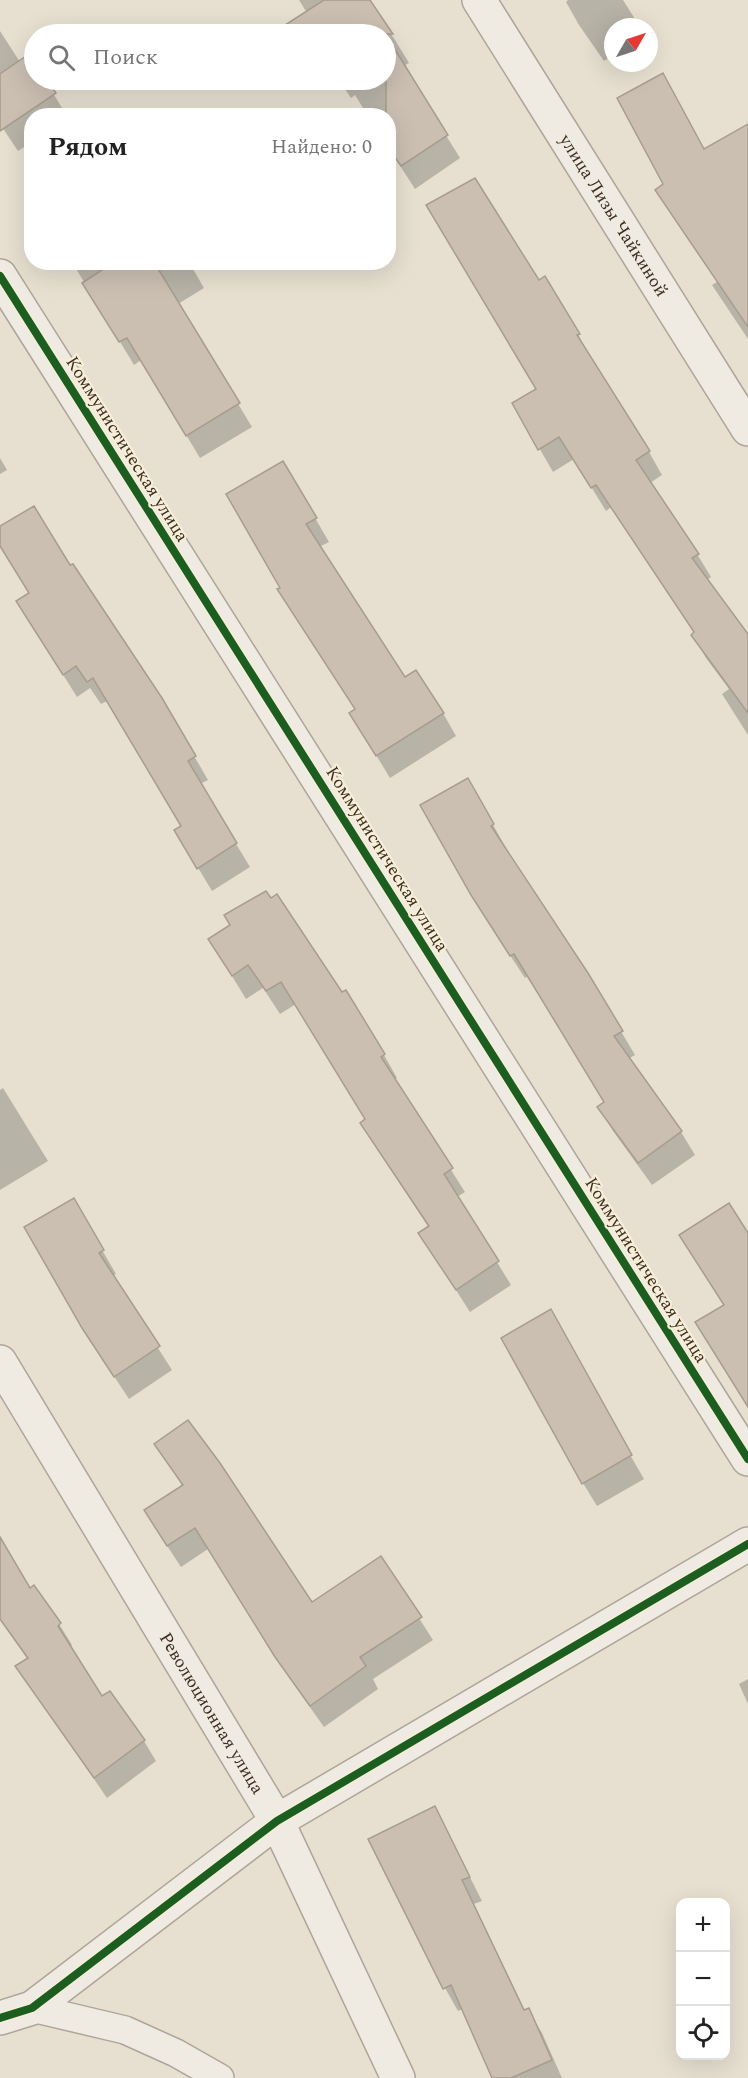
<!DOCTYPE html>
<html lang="ru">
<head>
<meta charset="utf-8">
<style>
  :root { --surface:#fff; --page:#f6f6f6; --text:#222; --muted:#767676; --line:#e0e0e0 }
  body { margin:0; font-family:Spectral,serif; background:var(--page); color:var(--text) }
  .controls { position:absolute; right:18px; bottom:18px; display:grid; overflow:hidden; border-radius:12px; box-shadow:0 6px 24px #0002 }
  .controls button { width:54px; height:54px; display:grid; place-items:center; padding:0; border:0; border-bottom:2px solid var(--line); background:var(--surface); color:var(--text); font:30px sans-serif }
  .compass { position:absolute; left:604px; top:18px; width:54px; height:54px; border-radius:50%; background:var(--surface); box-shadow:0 6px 24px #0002; rotate:51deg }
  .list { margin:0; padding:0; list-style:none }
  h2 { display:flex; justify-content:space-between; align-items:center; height:78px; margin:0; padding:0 24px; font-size:26px }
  h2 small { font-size:20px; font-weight:400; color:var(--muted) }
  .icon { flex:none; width:33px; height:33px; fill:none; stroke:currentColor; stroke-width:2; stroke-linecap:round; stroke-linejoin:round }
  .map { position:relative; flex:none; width:748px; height:2078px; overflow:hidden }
  .search { position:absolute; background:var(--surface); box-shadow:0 6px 24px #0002; left:24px; top:24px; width:372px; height:66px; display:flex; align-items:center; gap:15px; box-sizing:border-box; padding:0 21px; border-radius:33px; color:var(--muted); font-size:22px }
  .panel { position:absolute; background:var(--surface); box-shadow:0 6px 24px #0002; left:24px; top:108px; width:372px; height:162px; border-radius:24px }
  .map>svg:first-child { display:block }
  .shadow { fill:#0003 }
  .building { fill:#cbbfb2; stroke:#a89c90; stroke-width:1.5 }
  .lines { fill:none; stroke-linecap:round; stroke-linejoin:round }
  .lane-casing { stroke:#ada599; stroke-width:30 }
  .street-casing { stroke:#ada599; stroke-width:36 }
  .lane { stroke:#efebe3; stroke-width:27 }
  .street { stroke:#efebe3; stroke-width:33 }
  .cycleway-casing { stroke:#f7eed8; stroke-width:11 }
  .cycleway { stroke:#1b5e20; stroke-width:8 }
  .labels { text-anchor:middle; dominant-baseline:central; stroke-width:4.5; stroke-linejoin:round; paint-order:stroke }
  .street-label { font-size:18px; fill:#3d2e20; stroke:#f7eed8 }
</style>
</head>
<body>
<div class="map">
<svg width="748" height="2078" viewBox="0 0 748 2078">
  <rect width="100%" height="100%" fill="#e7e0d1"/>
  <!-- shadow -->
  <g class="shadow">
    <path d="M 299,0 L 368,0 L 395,40 L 409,63 L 403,66 L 460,158 L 415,189 L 388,147 L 388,116 L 368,116 L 355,95 L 351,98 L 339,80 L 386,80 L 386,34 L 310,34 L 300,17 L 307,13 Z"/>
    <path d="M 568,0 L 623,0 L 640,27 L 613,27 L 613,55 L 604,61 L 579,25 L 566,2 Z"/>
    <path d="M 0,31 L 20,62 L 29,56 L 34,64 L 34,80 L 45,80 L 67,116 L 32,116 L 32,142 L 18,151 L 0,124 Z"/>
    <path d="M 748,126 L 748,339 L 712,285 L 717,282 L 657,191 L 704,151 Z"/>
    <path d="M 72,262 L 189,262 L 204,288 L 178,304 L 252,427 L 200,458 L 141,360 L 134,365 Z"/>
    <path d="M 538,282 L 578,334 L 590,358 L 649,452 L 662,475 L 650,483 L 697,554 L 711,577 L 707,580 L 748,636 L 748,735 L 722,694 L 729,689 L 706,658 L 693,635 L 695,633 L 611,507 L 606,511 L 574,459 L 553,472 L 514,404 L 538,390 Z"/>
    <path d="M 0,458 L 7,470 L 0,474 Z"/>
    <path d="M 283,463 L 329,542 L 319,547 L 405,679 L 443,713 L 456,736 L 390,778 L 365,737 L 356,711 L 282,588 Z"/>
    <path d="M 0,528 L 70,568 L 161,699 L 208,780 L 200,784 L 250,867 L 212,891 L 176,831 L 182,827 L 107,701 L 101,704 L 90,688 L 77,697 L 32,625 L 30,594 L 0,544 Z"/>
    <path d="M 468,780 L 506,848 L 504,849 L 587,974 L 635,1055 L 628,1059 L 681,1132 L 695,1155 L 652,1185 L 613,1131 L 599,1108 L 606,1103 L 528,976 L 525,978 L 486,919 L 422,806 Z"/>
    <path d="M 231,926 L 384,1055 L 397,1078 L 394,1080 L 465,1192 L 457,1197 L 511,1285 L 470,1312 L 420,1234 L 429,1228 L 375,1146 L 362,1123 L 367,1120 L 296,1004 L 280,1014 L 263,988 L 246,999 L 224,963 Z"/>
    <path d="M 3,1088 L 48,1161 L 0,1190 L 0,1090 Z"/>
    <path d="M 73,1200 L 116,1274 L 112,1276 L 172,1370 L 129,1399 L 98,1352 Z"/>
    <path d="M 595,1394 L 644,1479 L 597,1506 L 583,1483 Z"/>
    <path d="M 156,1445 L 311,1604 L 381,1559 L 433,1640 L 373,1679 L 378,1689 L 324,1727 L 290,1679 L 208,1549 L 181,1567 L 158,1532 L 183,1487 Z"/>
    <path d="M 0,1540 L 30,1590 L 59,1624 L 72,1645 L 69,1647 L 102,1699 L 144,1741 L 156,1761 L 107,1798 L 17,1667 L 28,1660 L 0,1620 Z"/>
    <path d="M 748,1679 L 748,1704 L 739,1684 Z"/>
    <path d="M 435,1808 L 482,1901 L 474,1904 L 525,2011 L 528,2010 L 542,2033 L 562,2078 L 493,2078 L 463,2009 L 458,2011 L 445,1988 Z"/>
  </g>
  <!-- building -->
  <g class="building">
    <path d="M 324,0 L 370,0 L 393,34 L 271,34 Z"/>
    <path d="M 386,35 L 448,135 L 401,166 L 388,147 L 388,116 L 386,116 Z"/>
    <path d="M 29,54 L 34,62 L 34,80 L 47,80 L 56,93 L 0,131 L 0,74 Z"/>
    <path d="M 663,73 L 704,149 L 748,124 L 748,327 L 655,190 L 663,184 L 617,98 Z"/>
    <path d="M 475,178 L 539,280 L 545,276 L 580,334 L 577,335 L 650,451 L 636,460 L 699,554 L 692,558 L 748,634 L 748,713 L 691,635 L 694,632 L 596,485 L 591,488 L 559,437 L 538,450 L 512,403 L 536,389 L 426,205 Z"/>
    <path d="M 114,262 L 154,262 L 240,403 L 186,436 L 127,338 L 119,342 L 82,283 Z"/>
    <path d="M 283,461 L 317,518 L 306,524 L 405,677 L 416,670 L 444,713 L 376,756 L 349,713 L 355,709 L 277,589 L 280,588 L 226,494 Z"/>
    <path d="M 34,506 L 70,565 L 73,564 L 162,698 L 196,756 L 188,761 L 237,843 L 197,869 L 174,830 L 181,826 L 93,678 L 87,682 L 76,666 L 63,675 L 16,601 L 29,593 L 0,546 L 0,526 Z"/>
    <path d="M 468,778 L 494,824 L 491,826 L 588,973 L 623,1031 L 614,1036 L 682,1131 L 638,1163 L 597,1107 L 604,1102 L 514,954 L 510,956 L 471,895 L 420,805 Z"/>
    <path d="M 266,891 L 271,898 L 277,894 L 342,992 L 346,990 L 385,1054 L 381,1057 L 453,1168 L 444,1174 L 499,1261 L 456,1290 L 418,1233 L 429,1226 L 360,1123 L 365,1119 L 281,982 L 266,991 L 248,965 L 232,976 L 208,939 L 230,925 L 224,915 Z"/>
    <path d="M 74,1198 L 104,1250 L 99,1253 L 160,1346 L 114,1377 L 82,1328 L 24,1227 Z"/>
    <path d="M 729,1203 L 748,1233 L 748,1407 L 695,1322 L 724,1305 L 679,1235 Z"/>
    <path d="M 551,1309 L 632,1455 L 582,1484 L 501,1338 Z"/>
    <path d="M 188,1420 L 220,1463 L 312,1602 L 381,1556 L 422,1617 L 360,1657 L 366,1666 L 310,1706 L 275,1657 L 195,1528 L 167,1546 L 144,1510 L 183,1485 L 154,1444 Z"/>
    <path d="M 0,1537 L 30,1588 L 34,1585 L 61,1623 L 58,1626 L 102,1696 L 110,1691 L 145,1740 L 94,1778 L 15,1666 L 28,1658 L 0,1619 Z"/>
    <path d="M 435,1806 L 470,1877 L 462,1880 L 524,2010 L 529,2008 L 552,2060 L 511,2078 L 492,2078 L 451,1985 L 443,1989 L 368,1839 Z"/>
  </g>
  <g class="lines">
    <defs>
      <path id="lane" d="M 32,2008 L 125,2030 L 176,2053 L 220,2078"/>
      <g id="street">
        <path id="s1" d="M 479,0 L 748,429"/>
        <path d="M 0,276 L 748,1459"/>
        <path id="s2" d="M 0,1362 L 277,1821 L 398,2078"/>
        <path d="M 0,2018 L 32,2008 L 277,1821 L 748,1544"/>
      </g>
    </defs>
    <!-- lane casing -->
    <use href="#lane" class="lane-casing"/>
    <!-- street casing -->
    <use href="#street" class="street-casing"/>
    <!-- lane -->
    <use href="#lane" class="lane"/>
    <!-- street -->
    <use href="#street" class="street"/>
    <defs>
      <g id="cycleway">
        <path d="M 0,276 L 748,1459"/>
        <path d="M 0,2018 L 32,2008 L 277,1821 L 748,1544"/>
      </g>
    </defs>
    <!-- cycleway casing -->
    <use href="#cycleway" class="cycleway-casing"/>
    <!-- cycleway -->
    <use href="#cycleway" class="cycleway"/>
  </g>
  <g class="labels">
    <!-- street labels -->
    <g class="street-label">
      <text stroke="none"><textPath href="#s1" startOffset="254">улица Лизы Чайкиной</textPath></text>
      <text transform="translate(127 449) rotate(58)">Коммунистическая улица</text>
      <text transform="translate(387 859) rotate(58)">Коммунистическая улица</text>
      <text transform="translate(646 1270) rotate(58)">Коммунистическая улица</text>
      <text stroke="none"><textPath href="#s2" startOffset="410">Революционная улица</textPath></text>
    </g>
  </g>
</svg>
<div class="controls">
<button>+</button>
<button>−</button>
<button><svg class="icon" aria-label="locate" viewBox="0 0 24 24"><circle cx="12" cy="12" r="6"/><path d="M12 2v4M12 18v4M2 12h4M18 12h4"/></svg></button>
</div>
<svg class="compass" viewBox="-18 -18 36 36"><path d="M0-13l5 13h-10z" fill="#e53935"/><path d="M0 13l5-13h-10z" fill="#767676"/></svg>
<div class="search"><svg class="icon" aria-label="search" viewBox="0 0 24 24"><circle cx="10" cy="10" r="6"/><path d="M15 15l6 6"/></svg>Поиск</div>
<section class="panel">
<h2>Рядом<small>Найдено: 0</small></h2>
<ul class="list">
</ul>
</section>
</div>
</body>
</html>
